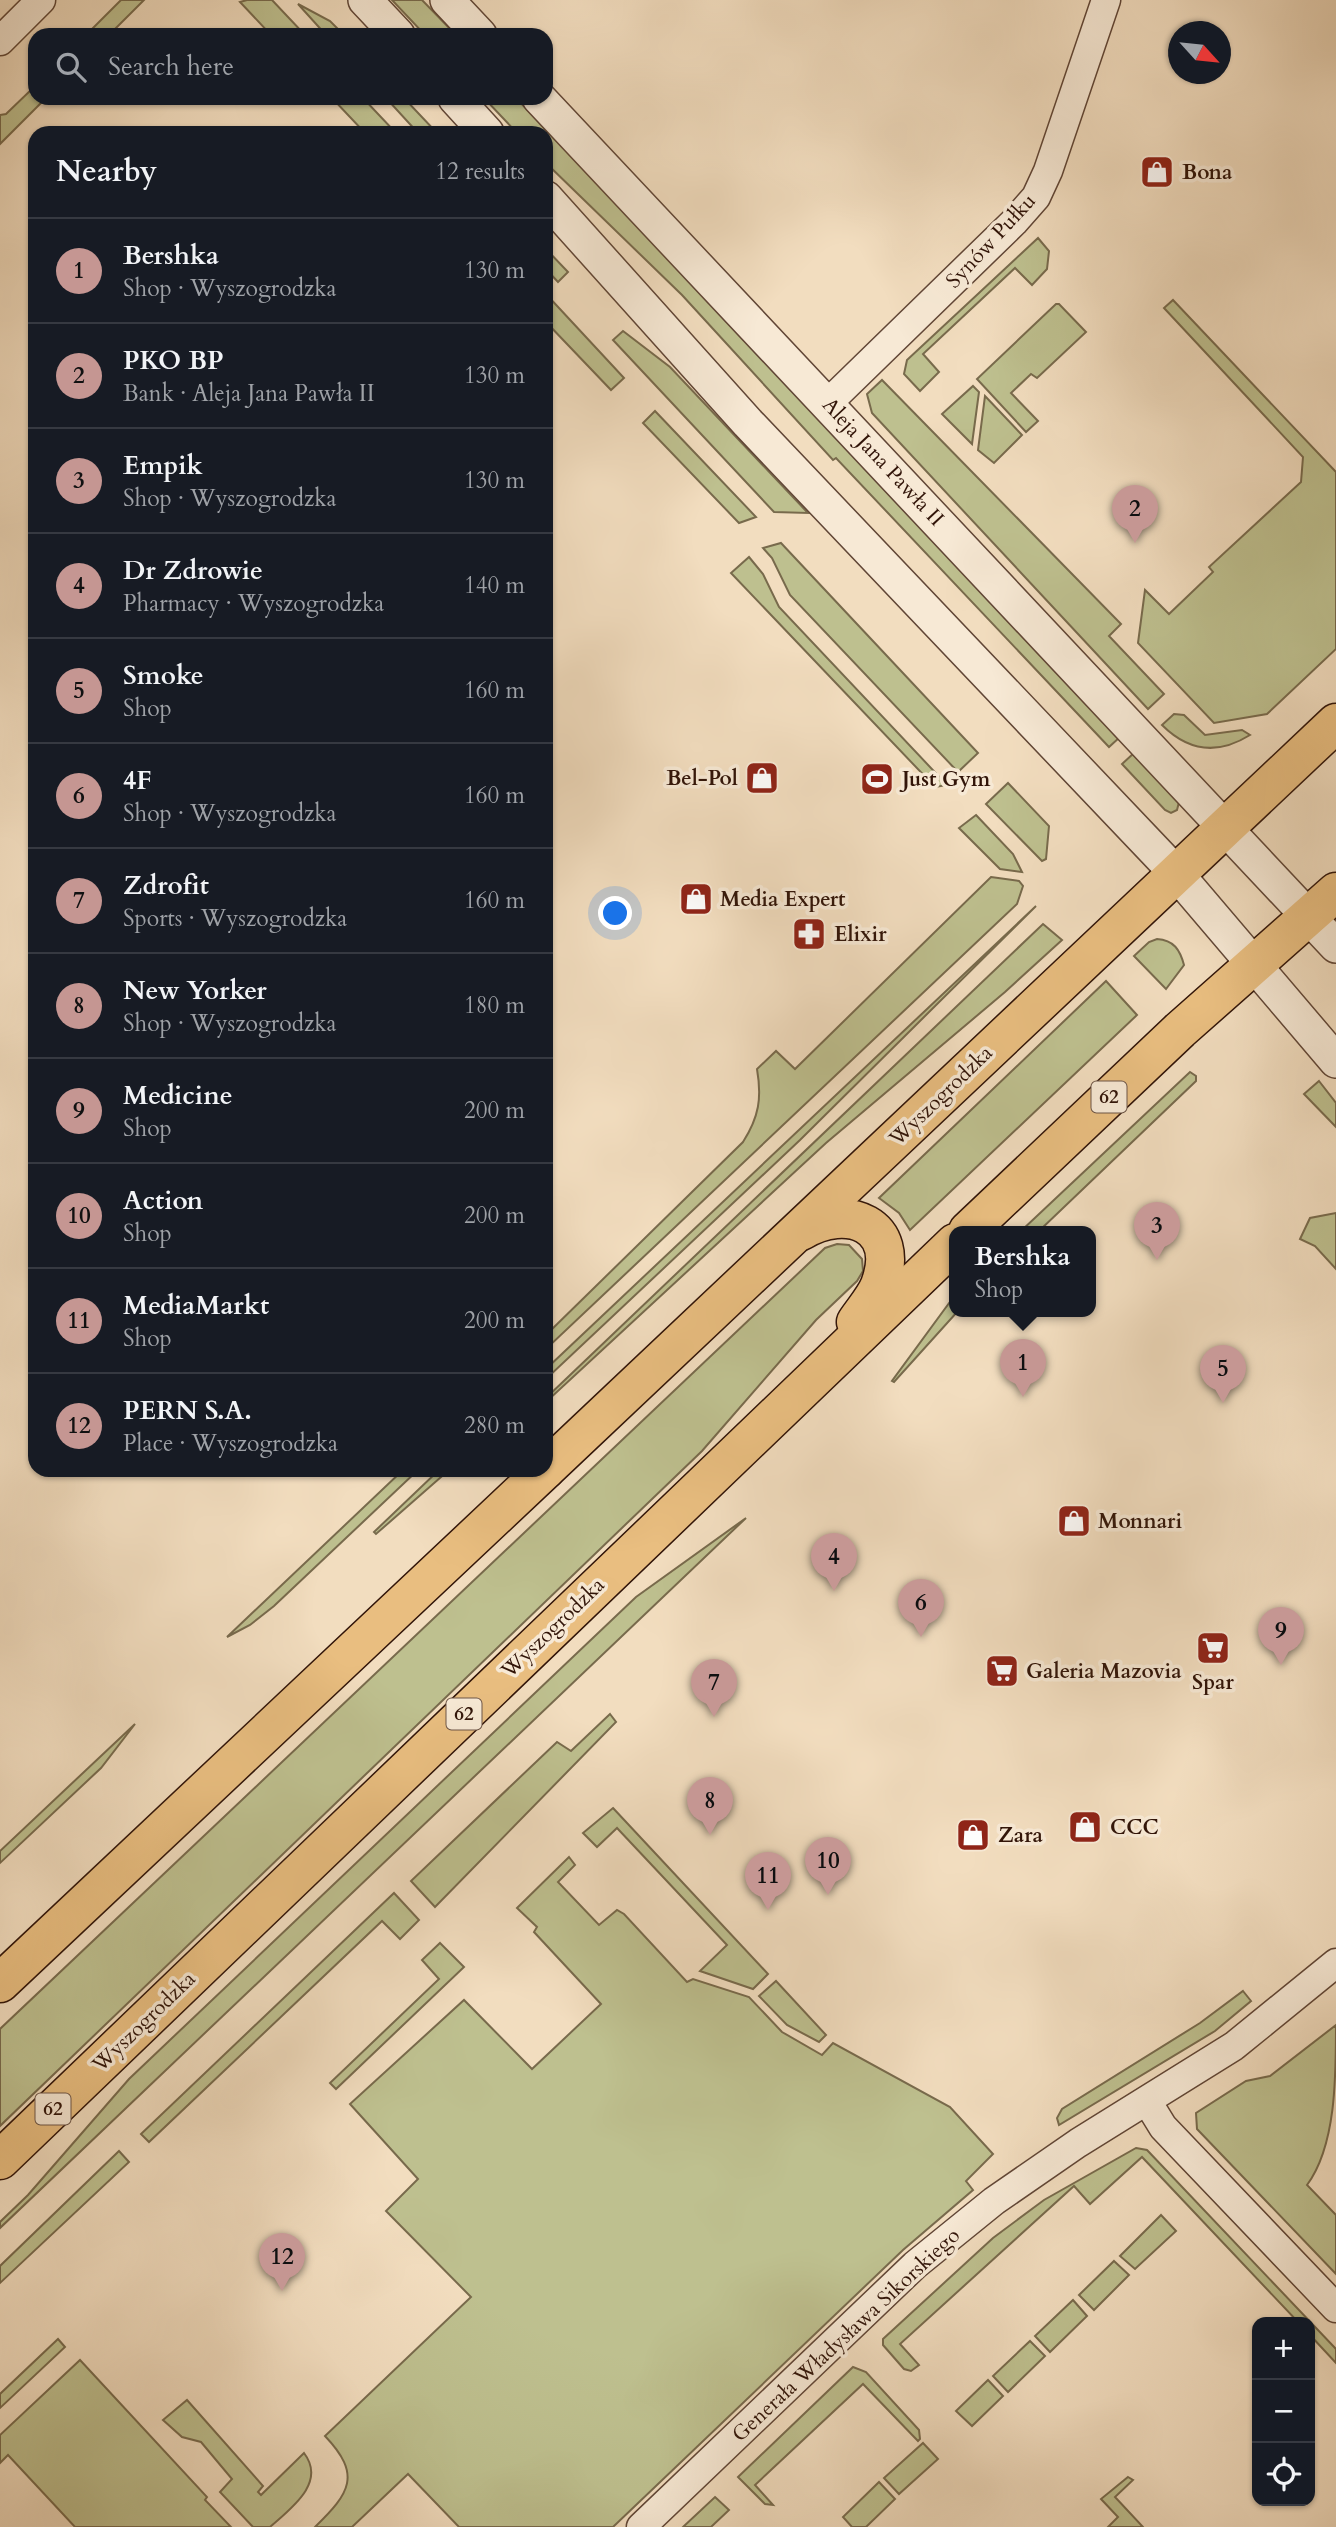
<!DOCTYPE html>
<html lang="en">
<head>
<meta charset="utf-8">
<style>
  :root { --surface:#171b24; --page:#20242c; --text:#f1f3f6; --muted:#9ea1a6; --line:#363941; --accent:#c59692 }
  body { margin:0; font-family:Cardo,serif; background:var(--page); color:var(--text) }
  .controls { position:absolute; right:21px; bottom:21px; display:grid; overflow:hidden; border-radius:14px; box-shadow:0 2px 5px #0004 }
  .controls button { width:63px; height:63px; display:grid; place-items:center; padding:0; border:0; border-bottom:2px solid var(--line); background:var(--surface); color:var(--text); font:35px sans-serif }
  .compass { position:absolute; left:1168px; top:21px; width:63px; height:63px; border-radius:50%; background:var(--surface); box-shadow:0 2px 5px #0004; rotate:117deg }
  .you { position:absolute; left:616px; top:914px; width:24px; height:24px; margin:-18px; border:5px solid #fff; border-radius:50%; background:#1a73e8; box-shadow:0 0 0 10px #1a73e833 }
  .badge { display:grid; place-items:center; width:46px; height:46px; border-radius:50%; background:var(--accent); color:#111; font-size:23px; font-weight:700 }
  .pin { position:absolute; translate:-50% -58px; filter:drop-shadow(0 2px 4px #0008) }
  .pin::after { content:''; position:absolute; top:37px; width:24px; height:21px; background:inherit; clip-path:polygon(0 0,100% 0,50% 100%) }
  .popup { position:absolute; left:949px; top:1226px; width:147px; height:91px; box-sizing:border-box; display:grid; place-content:center; border-radius:14px; background:var(--surface); filter:drop-shadow(0 2px 5px #0005); font-size:23px; white-space:nowrap; color:var(--muted) }
  .popup b { font-size:26px; color:var(--text) }
  .popup::after { content:''; position:absolute; left:50%; top:100%; margin-left:-14px; border:14px solid transparent; border-top-color:var(--surface) }
  .list { margin:0; padding:0; list-style:none }
  h2 { display:flex; justify-content:space-between; align-items:center; height:91px; margin:0; padding:0 28px; font-size:30px }
  h2 small { font-size:23px; font-weight:400; color:var(--muted) }
  .list li { display:grid; grid-template-columns:46px 1fr auto; gap:21px; align-items:center; box-sizing:border-box; height:105px; padding:0 28px; border-top:2px solid var(--line) }
  .list b { display:block; font-size:26px; white-space:nowrap }
  .list p { margin:0; font-size:23px; white-space:nowrap; color:var(--muted) }
  .list em { font-size:23px; font-style:normal; color:var(--muted) }
  .icon { flex:none; width:38px; height:38px; fill:none; stroke:currentColor; stroke-width:2; stroke-linecap:round; stroke-linejoin:round }
  .map { position:relative; flex:none; width:1336px; height:2527px; overflow:hidden }
  .search { position:absolute; background:var(--surface); box-shadow:0 2px 5px #0004; left:28px; top:28px; width:525px; height:77px; display:flex; align-items:center; gap:18px; box-sizing:border-box; padding:0 24px; border-radius:21px; color:var(--muted); font-size:26px }
  .panel { position:absolute; background:var(--surface); box-shadow:0 2px 5px #0004; left:28px; top:126px; width:525px; height:1351px; border-radius:21px }
  .map>svg:first-child { display:block }
  .green { fill:#bec08f; stroke:#786a4c; stroke-width:2 }
  .lines { fill:none; stroke-linecap:round; stroke-linejoin:round }
  .minor-casing { stroke:#614636; stroke-width:31 }
  .tertiary-casing { stroke:#614636; stroke-width:36 }
  .primary-casing { stroke:#311408; stroke-width:41 }
  .minor { stroke:#f7e9d5; stroke-width:28 }
  .tertiary { stroke:#f7e9d5; stroke-width:33 }
  .primary { stroke:#e9be80; stroke-width:38 }
  .labels { text-anchor:middle; dominant-baseline:central; stroke-width:7; stroke-linejoin:round; paint-order:stroke }
  .shield { fill:#f7e9d5; stroke:#6c5446; stroke-width:2 }
  .shield-label { font-size:19px; font-weight:bold; fill:#311408 }
  .poi-label { font-size:21px; font-weight:bold; fill:#311408; stroke:#f7e9d5; text-anchor:start }
  .street-label { font-size:21px; fill:#311408; stroke:#f7e9d5 }
</style>
</head>
<body>
<div class="map">
<svg width="1336" height="2527" viewBox="0 0 1336 2527">
  <rect width="100%" height="100%" fill="#f2ddbf"/>
  <filter id="stains"><feTurbulence type="fractalNoise" baseFrequency=".00286" numOctaves="4"/><feColorMatrix values="0 0 0 0 .2 0 0 0 0 .09 0 0 0 0 .02 0 0 0 .5 -.17"/></filter>
  <radialGradient id="worn" r=".72"><stop offset=".6" stop-color="#630" stop-opacity="0"/><stop offset="1" stop-color="#630" stop-opacity=".3"/></radialGradient>
  <!-- green -->
  <g class="green">
    <path d="M 121,0 L 144,0 L 109,35 L 86,35 Z"/>
    <path d="M 247,0 L 272,0 L 305,35 L 271,35 L 240,2 Z"/>
    <path d="M 392,0 L 422,0 L 456,35 L 425,35 Z"/>
    <path d="M 298,4 L 330,21 L 344,35 L 326,35 Z"/>
    <path d="M 35,86 L 35,98 L 46,98 L 0,144 L 0,115 L 6,114 Z"/>
    <path d="M 332,98 L 363,98 L 396,133 L 365,133 Z"/>
    <path d="M 386,98 L 404,98 L 437,133 L 418,133 Z"/>
    <path d="M 484,98 L 516,98 L 893,493 L 1120,737 L 1109,747 L 836,458 L 833,460 L 682,295 L 546,163 L 546,133 L 517,133 Z"/>
    <path d="M 1038,238 L 1049,251 L 1047,269 L 1032,285 L 1015,268 L 923,354 L 939,372 L 920,391 L 904,374 L 907,360 Z"/>
    <path d="M 546,249 L 568,272 L 558,282 L 546,269 Z"/>
    <path d="M 546,294 L 624,378 L 611,390 L 546,322 Z"/>
    <path d="M 1173,300 L 1336,472 L 1336,649 L 1267,714 L 1214,723 L 1138,643 L 1145,590 L 1169,614 L 1213,572 L 1209,567 L 1301,482 L 1303,457 L 1164,308 Z"/>
    <path d="M 1056,304 L 1059,304 L 1086,332 L 1037,378 L 1031,374 L 1011,393 L 1038,421 L 1026,432 L 977,379 Z"/>
    <path d="M 623,331 L 670,367 L 808,513 L 774,512 L 613,340 Z"/>
    <path d="M 882,380 L 1121,624 L 1109,636 L 1164,694 L 1148,709 L 872,413 L 867,394 Z"/>
    <path d="M 973,386 L 979,392 L 972,444 L 942,414 Z"/>
    <path d="M 985,396 L 1022,435 L 994,463 L 978,450 Z"/>
    <path d="M 655,411 L 756,517 L 739,523 L 643,423 Z"/>
    <path d="M 781,543 L 978,753 L 958,772 L 790,595 L 772,558 L 763,548 Z"/>
    <path d="M 749,557 L 763,574 L 779,607 L 947,785 L 935,787 L 731,573 Z"/>
    <path d="M 1174,714 L 1184,715 L 1205,735 L 1242,730 L 1250,735 C 1218,755 1189,752 1162,725 Z"/>
    <path d="M 1134,753 L 1179,802 L 1177,810 L 1171,813 L 1165,810 L 1122,764 Z"/>
    <path d="M 1008,783 L 1049,826 L 1046,859 L 1042,861 L 986,804 Z"/>
    <path d="M 976,815 L 1013,854 L 1022,872 L 1000,869 L 959,828 Z"/>
    <path d="M 991,877 L 1019,881 L 1023,886 L 1017,904 L 546,1349 L 546,1335 L 743,1142 C 759,1117 762,1098 757,1069 L 776,1051 L 795,1069 Z"/>
    <path d="M 1036,906 L 800,1140 L 546,1379 L 546,1369 Z"/>
    <path d="M 1043,924 L 1062,940 L 1005,992 L 826,1143 L 546,1402 L 546,1398 Z"/>
    <path d="M 1157,939 C 1174,940 1180,950 1184,965 L 1166,989 L 1134,956 L 1149,942 Z"/>
    <path d="M 1106,981 L 1137,1015 L 910,1230 L 899,1213 L 879,1198 Z"/>
    <path d="M 1190,1072 L 1196,1076 L 1196,1081 L 1039,1231 L 1021,1231 Z"/>
    <path d="M 1319,1081 L 1336,1103 L 1336,1127 L 1304,1094 Z"/>
    <path d="M 1336,1213 L 1336,1269 L 1315,1246 L 1300,1239 L 1310,1218 Z"/>
    <path d="M 837,1244 L 849,1245 L 862,1259 L 863,1271 L 857,1281 L 816,1320 L 702,1451 L 0,2126 L 0,2029 L 825,1248 Z"/>
    <path d="M 955,1295 L 955,1311 L 958,1311 L 894,1382 L 892,1381 Z"/>
    <path d="M 403,1470 L 418,1470 L 274,1606 L 250,1625 L 227,1637 Z"/>
    <path d="M 439,1470 L 449,1470 L 376,1534 L 374,1532 Z"/>
    <path d="M 746,1518 L 0,2228 L 0,2222 L 28,2195 L 129,2079 L 636,1597 Z"/>
    <path d="M 610,1714 L 616,1722 L 435,1907 L 411,1881 L 557,1742 L 571,1751 Z"/>
    <path d="M 135,1724 L 101,1768 L 0,1863 L 0,1851 Z"/>
    <path d="M 613,1808 L 768,1974 L 753,1989 L 700,1971 L 727,1945 L 617,1828 L 597,1847 L 583,1833 Z"/>
    <path d="M 569,1857 L 575,1865 L 558,1882 L 599,1925 L 617,1910 L 624,1914 L 687,1982 L 693,1979 L 749,1997 L 782,2032 L 822,2055 L 833,2043 L 950,2107 L 993,2154 L 966,2181 L 973,2190 L 903,2250 L 613,2527 L 459,2527 L 408,2474 L 352,2527 L 315,2527 C 350,2493 362,2475 325,2436 L 471,2297 L 386,2211 L 418,2179 L 350,2104 L 464,2000 L 532,2069 L 601,2004 L 534,1932 L 537,1927 L 517,1908 Z"/>
    <path d="M 394,1893 L 419,1920 L 400,1939 L 382,1921 L 149,2142 L 141,2134 Z"/>
    <path d="M 440,1943 L 464,1967 L 336,2089 L 330,2083 L 439,1979 L 422,1960 Z"/>
    <path d="M 776,1981 L 826,2035 L 819,2042 L 787,2025 L 759,1996 Z"/>
    <path d="M 1243,1991 L 1251,2001 L 1215,2031 L 1059,2125 L 1057,2118 L 1062,2109 L 1200,2023 Z"/>
    <path d="M 1336,2025 C 1336,2077 1336,2146 1307,2185 L 1336,2215 L 1336,2274 L 1197,2129 L 1196,2113 L 1246,2081 L 1270,2076 Z"/>
    <path d="M 1136,2148 L 1147,2150 L 1336,2349 L 1336,2363 L 1310,2335 L 1310,2322 L 1298,2322 L 1142,2157 L 1090,2204 L 1074,2186 L 900,2344 L 919,2365 L 911,2371 L 904,2369 L 883,2345 L 883,2339 L 993,2238 L 1044,2200 Z"/>
    <path d="M 119,2151 L 129,2162 L 0,2283 L 0,2266 Z"/>
    <path d="M 1161,2215 L 1176,2231 L 1135,2269 L 1120,2256 Z"/>
    <path d="M 1114,2261 L 1129,2275 L 1094,2310 L 1079,2295 Z"/>
    <path d="M 1073,2300 L 1087,2316 L 1050,2352 L 1035,2336 Z"/>
    <path d="M 58,2339 L 65,2347 L 0,2408 L 0,2394 Z"/>
    <path d="M 1030,2341 L 1045,2356 L 1008,2392 L 993,2376 Z"/>
    <path d="M 80,2360 L 207,2497 L 205,2500 L 231,2527 L 75,2527 L 8,2455 L 0,2463 L 0,2435 Z"/>
    <path d="M 853,2367 L 866,2372 L 919,2430 L 920,2439 L 918,2441 L 863,2384 L 755,2485 L 773,2505 L 765,2504 L 738,2477 Z"/>
    <path d="M 988,2380 L 1003,2396 L 972,2426 L 956,2411 Z"/>
    <path d="M 187,2400 L 263,2486 L 258,2492 L 261,2495 L 304,2453 C 327,2483 290,2509 270,2527 L 253,2527 L 220,2492 L 232,2479 L 201,2442 L 182,2437 L 163,2420 Z"/>
    <path d="M 923,2443 L 938,2459 L 899,2494 L 884,2478 Z"/>
    <path d="M 1128,2477 L 1133,2480 L 1115,2497 L 1143,2527 L 1108,2527 L 1118,2517 L 1101,2499 Z"/>
    <path d="M 879,2482 L 895,2499 L 866,2527 L 852,2527 L 843,2517 Z"/>
    <path d="M 715,2497 L 729,2510 L 711,2527 L 683,2527 Z"/>
  </g>
  <g class="lines">
    <defs>
      <g id="minor">
        <path d="M 0,41 L 41,0"/>
        <path d="M 828,403 L 1014,222 L 1036,197 L 1048,171 L 1106,0"/>
        <path d="M 1147,2101 L 1163,2127 L 1336,2308"/>
        <path d="M 641,2527 L 915,2265 L 994,2201 L 1078,2143 L 1234,2046 L 1336,1963"/>
      </g>
      <g id="tertiary">
        <path d="M 365,0 L 398,35"/>
        <path d="M 447,0 L 480,35"/>
        <path d="M 455,98 L 487,133"/>
        <path d="M 539,98 L 1336,946"/>
        <path d="M 546,198 L 748,423 L 1176,873 L 1336,1061"/>
      </g>
      <g id="primary">
        <path d="M 801,1231 C 847,1203 902,1224 880,1285 C 875,1298 864,1310 856,1322"/>
        <path d="M 968,1231 L 1180,1030 L 1336,892"/>
        <path d="M 546,1469 L 1336,723"/>
        <path d="M 0,1983 L 545,1470"/>
        <path d="M 0,2160 L 955,1243"/>
      </g>
    </defs>
    <!-- minor casing -->
    <use href="#minor" class="minor-casing"/>
    <!-- tertiary casing -->
    <use href="#tertiary" class="tertiary-casing"/>
    <!-- primary casing -->
    <use href="#primary" class="primary-casing"/>
    <!-- minor -->
    <use href="#minor" class="minor"/>
    <!-- tertiary -->
    <use href="#tertiary" class="tertiary"/>
    <!-- primary -->
    <use href="#primary" class="primary"/>
  </g>
  <!-- icons -->
  <defs>
    <symbol id="shop-square" viewBox="-11 -11 22 22"><rect x="-9" y="-9" width="18" height="18" rx="4" fill="#8f2418" stroke="#f7e9d5"/><path d="M-5-2.5h2.3a2.7 3.5 0 0 1 5.4 0H5L5.5 6h-11ZM-1.5-2.5h3a1.5 2.3 0 0 0-3 0Z" fill="#fff"/></symbol>
    <symbol id="stadium-square" viewBox="-11 -11 22 22"><rect x="-9" y="-9" width="18" height="18" rx="4" fill="#8f2418" stroke="#f7e9d5"/><path d="M0-5a6.5 5 0 1 0 0 10a6.5 5 0 1 0 0-10ZM-3.5-1.8h7v3.6h-7Z" fill="#fff"/></symbol>
    <symbol id="pharmacy-square" viewBox="-11 -11 22 22"><rect x="-9" y="-9" width="18" height="18" rx="4" fill="#8f2418" stroke="#f7e9d5"/><path d="M-2-6h4v4h4v4h-4v4h-4v-4h-4v-4h4Z" fill="#fff"/></symbol>
    <symbol id="supermarket-square" viewBox="-11 -11 22 22"><rect x="-9" y="-9" width="18" height="18" rx="4" fill="#8f2418" stroke="#f7e9d5"/><path d="M-6-5.5h2.5l.6 2H6L4.5 2H-2.5L-4.4-4H-6ZM-1.5 3.2a1.3 1.3 0 1 0 .1 0ZM3 3.2a1.3 1.3 0 1 0 .1 0Z" fill="#fff"/></symbol>
  </defs>
  <g fill-rule="evenodd">
    <use href="#shop-square" x="1138" y="153" width="38" height="38"/>
    <use href="#shop-square" x="743" y="759" width="38" height="38"/>
    <use href="#stadium-square" x="858" y="760" width="38" height="38"/>
    <use href="#shop-square" x="677" y="880" width="38" height="38"/>
    <use href="#pharmacy-square" x="790" y="915" width="38" height="38"/>
    <use href="#shop-square" x="1055" y="1502" width="38" height="38"/>
    <use href="#supermarket-square" x="1194" y="1629" width="38" height="38"/>
    <use href="#supermarket-square" x="983" y="1652" width="38" height="38"/>
    <use href="#shop-square" x="1066" y="1808" width="38" height="38"/>
    <use href="#shop-square" x="954" y="1816" width="38" height="38"/>
  </g>
  <g class="labels">
    <!-- shield labels -->
    <g class="shield">
      <rect x="1091.5" y="1081.5" width="35" height="31" rx="5"/>
      <rect x="446.5" y="1698.5" width="35" height="31" rx="5"/>
      <rect x="35.5" y="2093.5" width="35" height="31" rx="5"/>
    </g>
    <g class="shield-label">
      <text x="1109" y="1097">62</text>
      <text x="464" y="1714">62</text>
      <text x="53" y="2109">62</text>
    </g>
    <!-- poi labels -->
    <g class="poi-label">
      <text x="1182" y="172">Bona</text>
      <text x="738" y="778" text-anchor="end">Bel-Pol</text>
      <text x="902" y="779">Just Gym</text>
      <text x="720" y="899">Media Expert</text>
      <text x="834" y="934">Elixir</text>
      <text x="1098" y="1521">Monnari</text>
      <text x="1026" y="1671">Galeria Mazovia</text>
      <text x="1213" y="1682" text-anchor="middle">Spar</text>
      <text x="1110" y="1827">CCC</text>
      <text x="998" y="1835">Zara</text>
    </g>
    <!-- street labels -->
    <g class="street-label">
      <text transform="translate(991 241) rotate(-47)">Synów Pułku</text>
      <text transform="translate(883 462) rotate(47)">Aleja Jana Pawła II</text>
      <text transform="translate(941 1096) rotate(-44)">Wyszogrodzka</text>
      <text transform="translate(553 1628) rotate(-44)">Wyszogrodzka</text>
      <text transform="translate(144 2022) rotate(-44)">Wyszogrodzka</text>
      <text transform="translate(846 2335) rotate(-43)">Generała Władysława Sikorskiego</text>
    </g>
  </g>
  <rect width="100%" height="100%" filter="url(#stains)"/>
  <rect width="100%" height="100%" fill="url(#worn)"/>
</svg>
<div class="controls">
<button>+</button>
<button>−</button>
<button><svg class="icon" aria-label="locate" viewBox="0 0 24 24"><circle cx="12" cy="12" r="6"/><path d="M12 2v4M12 18v4M2 12h4M18 12h4"/></svg></button>
</div>
<svg class="compass" viewBox="-18 -18 36 36"><path d="M0-13l5 13h-10z" fill="#e53935"/><path d="M0 13l5-13h-10z" fill="#9ea1a6"/></svg>
<div class="you"></div>
<div class="pin badge" style="left:1023px;top:1397px">1</div>
<div class="popup"><b>Bershka</b>Shop</div>
<div class="pin badge" style="left:1135px;top:543px">2</div>
<div class="pin badge" style="left:1157px;top:1260px">3</div>
<div class="pin badge" style="left:834px;top:1591px">4</div>
<div class="pin badge" style="left:1223px;top:1403px">5</div>
<div class="pin badge" style="left:921px;top:1637px">6</div>
<div class="pin badge" style="left:714px;top:1717px">7</div>
<div class="pin badge" style="left:710px;top:1835px">8</div>
<div class="pin badge" style="left:1281px;top:1665px">9</div>
<div class="pin badge" style="left:828px;top:1895px">10</div>
<div class="pin badge" style="left:768px;top:1910px">11</div>
<div class="pin badge" style="left:282px;top:2291px">12</div>
<div class="search"><svg class="icon" aria-label="search" viewBox="0 0 24 24"><circle cx="10" cy="10" r="6"/><path d="M15 15l6 6"/></svg>Search here</div>
<section class="panel">
<h2>Nearby<small>12 results</small></h2>
<ul class="list">
<li><span class="badge">1</span><div><b>Bershka</b><p>Shop · Wyszogrodzka</p></div><em>130 m</em></li>
<li><span class="badge">2</span><div><b>PKO BP</b><p>Bank · Aleja Jana Pawła II</p></div><em>130 m</em></li>
<li><span class="badge">3</span><div><b>Empik</b><p>Shop · Wyszogrodzka</p></div><em>130 m</em></li>
<li><span class="badge">4</span><div><b>Dr Zdrowie</b><p>Pharmacy · Wyszogrodzka</p></div><em>140 m</em></li>
<li><span class="badge">5</span><div><b>Smoke</b><p>Shop</p></div><em>160 m</em></li>
<li><span class="badge">6</span><div><b>4F</b><p>Shop · Wyszogrodzka</p></div><em>160 m</em></li>
<li><span class="badge">7</span><div><b>Zdrofit</b><p>Sports · Wyszogrodzka</p></div><em>160 m</em></li>
<li><span class="badge">8</span><div><b>New Yorker</b><p>Shop · Wyszogrodzka</p></div><em>180 m</em></li>
<li><span class="badge">9</span><div><b>Medicine</b><p>Shop</p></div><em>200 m</em></li>
<li><span class="badge">10</span><div><b>Action</b><p>Shop</p></div><em>200 m</em></li>
<li><span class="badge">11</span><div><b>MediaMarkt</b><p>Shop</p></div><em>200 m</em></li>
<li><span class="badge">12</span><div><b>PERN S.A.</b><p>Place · Wyszogrodzka</p></div><em>280 m</em></li>
</ul>
</section>
</div>
</body>
</html>
